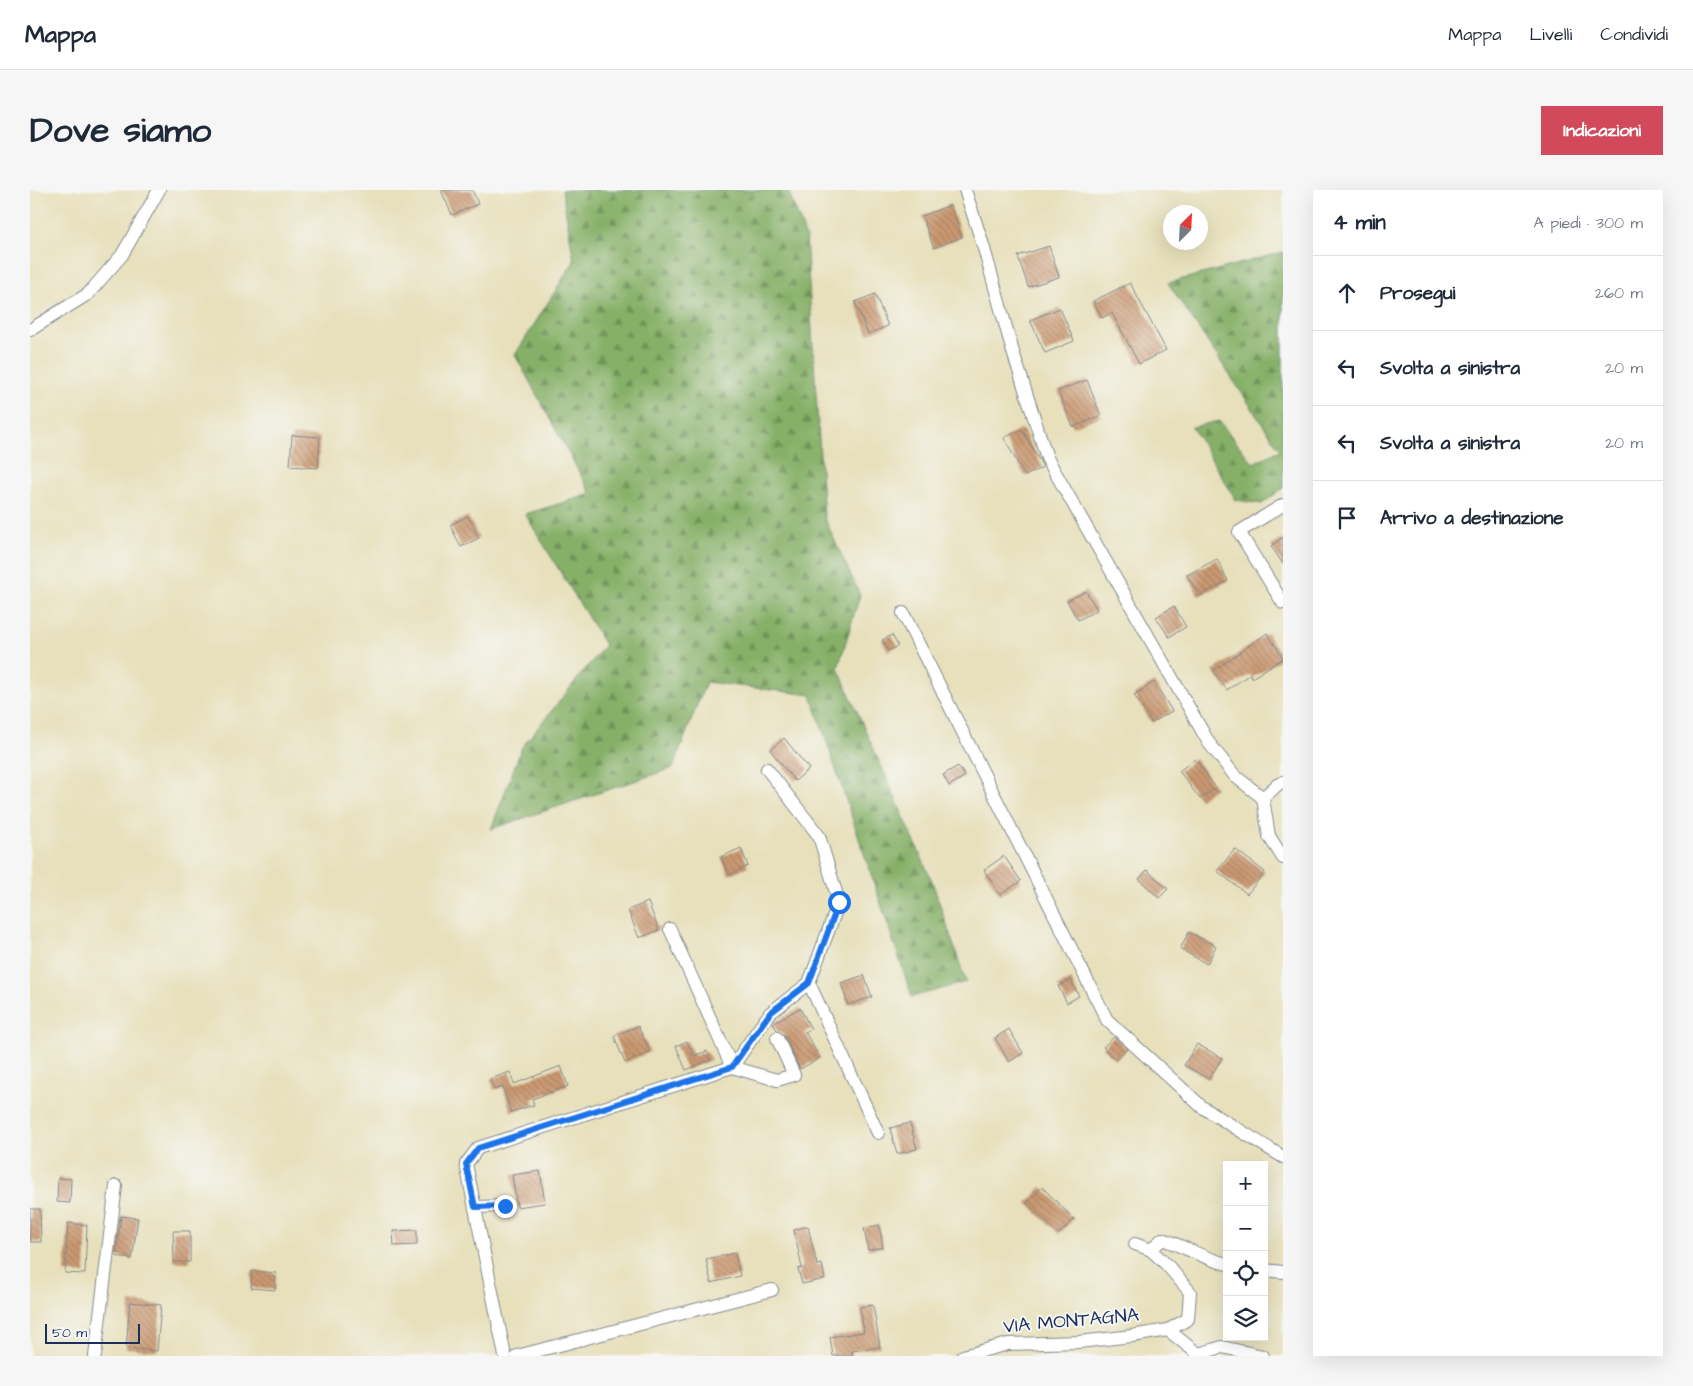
<!DOCTYPE html>
<html lang="it">
<head>
<meta charset="utf-8">
<style>
  :root { --surface:#fff; --page:#f6f6f7; --text:#1f2937; --muted:#747a83; --line:#e0e1e3; --accent:#d1495b }
  body { margin:0; font-family:"Architects Daughter",sans-serif; background:var(--page); color:var(--text) }
  .controls { position:absolute; right:15px; bottom:15px; display:grid; overflow:hidden; border-radius:0px; box-shadow:0 5px 20px #0002 }
  .controls button { width:45px; height:45px; display:grid; place-items:center; padding:0; border:0; border-bottom:1px solid var(--line); background:var(--surface); color:var(--text); font:25px sans-serif }
  .compass { position:absolute; left:1133px; top:15px; width:45px; height:45px; border-radius:50%; background:var(--surface); box-shadow:0 5px 20px #0002; rotate:24deg }
  .scale { position:absolute; left:15px; bottom:12px; width:95px; box-sizing:border-box; padding-left:5px; border:2px solid #1b2f5e; border-top:0; font-size:14px; line-height:18px; white-space:nowrap; color:#1b2f5e; -webkit-text-stroke:4px #f6f6f2; paint-order:stroke }
  .stop { position:absolute; width:15px; height:15px; margin:-11px; border:4px solid #1a73e8; border-radius:50%; background:#fff }
  .stop.end { background:#1a73e8; border-color:#fff; box-shadow:0 1px 5px #0008 }
  .list { margin:0; padding:0; list-style:none }
  h2 { display:flex; justify-content:space-between; align-items:center; height:65px; margin:0; padding:0 20px; font-size:21px }
  h2 small { font-size:16px; font-weight:400; color:var(--muted) }
  .list li { display:grid; grid-template-columns:32px 1fr auto; gap:15px; align-items:center; box-sizing:border-box; height:75px; padding:0 20px; border-top:1px solid var(--line) }
  .list b { display:block; font-size:19px; white-space:nowrap }
  .list em { font-size:16px; font-style:normal; color:var(--muted) }
  .icon { flex:none; width:28px; height:28px; fill:none; stroke:currentColor; stroke-width:2; stroke-linecap:round; stroke-linejoin:round }
  .map { position:relative; flex:none; width:1253px; height:1166px; overflow:hidden; border-radius:0px }
  header { display:flex; align-items:center; gap:30px; box-sizing:border-box; height:70px; padding:0 25px; background:var(--surface); border-bottom:1px solid var(--line) }
  header strong { font-size:24px }
  nav { display:flex; gap:28px; margin-inline-start:auto; font-size:18px }
  .intro { display:flex; align-items:center; justify-content:space-between; box-sizing:border-box; height:120px; padding:0 30px }
  h1 { margin:0; font-size:35px }
  .button { padding:12px 22px; border-radius:0px; background:var(--accent); color:#fff; font-size:18px; font-weight:700 }
  main { display:flex; gap:30px; padding:0 30px }
  aside { flex:1; background:var(--surface); border-radius:0px; box-shadow:0 5px 20px #0002 }
  .map>svg:first-child { display:block }
  .forest { fill:url(#forest-firs); stroke:#507062 }
  .building { fill:url(#building-back-hatch) }
  .lines { fill:none; stroke-linecap:round; stroke-linejoin:round }
  .minor-casing { stroke:#81888c; stroke-width:14 }
  .minor { stroke:#fff; stroke-width:12 }
  .route { stroke:#1a73e8; stroke-width:6 }
  .labels { text-anchor:middle; dominant-baseline:central; stroke-width:4; stroke-linejoin:round; paint-order:stroke }
  .street-label { font-size:19px; fill:#1b2f5e; stroke:#f6f6f2 }
</style>
</head>
<body>
<header>
<strong>Mappa</strong>
<nav><a>Mappa</a><a>Livelli</a><a>Condividi</a></nav>
</header>
<div class="intro"><h1>Dove siamo</h1><a class="button">Indicazioni</a></div>
<main>
<div class="map">
<svg width="1253" height="1166" viewBox="0 0 1253 1166">
  <defs>
    <pattern id="forest-firs" width="22" height="20" patternUnits="userSpaceOnUse" patternTransform="scale(1.25)"><rect width="22" height="20" fill="#86b067"/><path d="M5 1l3.5 6h-7zM16 11l3.5 6h-7z" fill="#6d9058"/></pattern>
    <pattern id="building-back-hatch" width="6" height="6" patternUnits="userSpaceOnUse" patternTransform="scale(1.25)"><rect width="6" height="6" fill="#cb9971"/><path d="M-1 5l2 2M0 0l6 6M5-1l2 2" fill="none" stroke="#a47d60"/></pattern>
  </defs>
  <rect width="100%" height="100%" fill="#f6f6f2"/>
  <filter id="ink" filterUnits="userSpaceOnUse"><feTurbulence type="fractalNoise" baseFrequency=".02" numOctaves="2"/><feDisplacementMap in="SourceGraphic" scale="10" xChannelSelector="R" yChannelSelector="G"/><feConvolveMatrix kernelMatrix="1 2 1 2 8 2 1 2 1" color-interpolation-filters="sRGB"/></filter>
  <filter id="wash" filterUnits="userSpaceOnUse"><feTurbulence type="fractalNoise" baseFrequency=".0096" numOctaves="4" result="noise"/><feDisplacementMap in="SourceGraphic" scale="20" xChannelSelector="R" yChannelSelector="G"/><feGaussianBlur stdDeviation="1.12" result="paint"/><feColorMatrix in="noise" values="0 0 0 0 0 0 0 0 0 0 0 0 0 0 0 0 0 1.4 0 .05"/><feComposite in="paint" operator="in"/></filter>
  <g filter="url(#wash)">
    <rect width="100%" height="100%" fill="#e7e0bb"/>
    <!-- forest -->
    <g class="forest">
      <path d="M 532,0 L 758,0 L 776,47 L 794,327 L 830,405 L 808,478 L 902,691 L 936,792 L 882,807 L 781,505 L 676,492 L 643,578 L 461,639 L 492,557 L 575,455 L 495,324 L 561,304 L 485,165 L 544,71 Z"/>
      <path d="M 1253,62 L 1253,298 L 1232,314 L 1206,310 L 1162,237 L 1189,231 L 1223,273 L 1250,260 L 1138,93 Z"/>
    </g>
    <g id="blocks">
      <!-- building -->
      <g class="building">
        <path d="M 411,0 L 442,0 L 448,14 L 422,25 Z"/>
        <path d="M 920,15 L 932,47 L 904,58 L 892,26 Z"/>
        <path d="M 1019,56 L 1029,87 L 998,97 L 988,66 Z"/>
        <path d="M 1100,93 L 1136,160 L 1109,174 L 1082,123 L 1072,128 L 1063,111 Z"/>
        <path d="M 845,104 L 858,136 L 838,144 L 825,112 Z"/>
        <path d="M 1030,118 L 1044,151 L 1015,163 L 1000,130 Z"/>
        <path d="M 1057,190 L 1071,226 L 1043,237 L 1028,201 Z"/>
        <path d="M 992,239 L 1013,277 L 995,286 L 974,248 Z"/>
        <path d="M 262,245 L 290,247 L 288,278 L 260,276 Z"/>
        <path d="M 438,326 L 449,348 L 431,357 L 420,335 Z"/>
        <path d="M 1253,347 L 1253,374 L 1241,356 Z"/>
        <path d="M 1187,369 L 1198,391 L 1169,406 L 1157,385 Z"/>
        <path d="M 1056,401 L 1067,420 L 1048,430 L 1037,411 Z"/>
        <path d="M 1144,416 L 1156,437 L 1139,447 L 1126,427 Z"/>
        <path d="M 1237,443 L 1253,468 L 1222,488 L 1220,484 L 1197,500 L 1183,481 Z"/>
        <path d="M 862,445 L 868,456 L 858,461 L 852,450 Z"/>
        <path d="M 1124,492 L 1142,521 L 1122,533 L 1104,505 Z"/>
        <path d="M 754,548 L 779,579 L 765,591 L 740,560 Z"/>
        <path d="M 1165,569 L 1186,598 L 1170,609 L 1149,581 Z"/>
        <path d="M 928,576 L 935,586 L 919,596 L 913,585 Z"/>
        <path d="M 711,658 L 718,676 L 699,685 L 691,667 Z"/>
        <path d="M 1205,659 L 1235,682 L 1217,704 L 1187,681 Z"/>
        <path d="M 974,666 L 991,691 L 970,705 L 954,680 Z"/>
        <path d="M 1117,680 L 1138,699 L 1129,708 L 1109,689 Z"/>
        <path d="M 618,712 L 629,740 L 609,748 L 598,720 Z"/>
        <path d="M 1159,742 L 1186,756 L 1177,774 L 1150,759 Z"/>
        <path d="M 834,785 L 842,807 L 818,815 L 811,793 Z"/>
        <path d="M 1041,790 L 1049,806 L 1037,813 L 1028,796 Z"/>
        <path d="M 770,818 L 781,839 L 775,842 L 790,868 L 770,879 L 754,845 L 747,840 L 743,833 Z"/>
        <path d="M 608,836 L 620,862 L 595,873 L 584,846 Z"/>
        <path d="M 979,839 L 993,863 L 979,872 L 965,848 Z"/>
        <path d="M 1084,847 L 1097,859 L 1085,870 L 1073,857 Z"/>
        <path d="M 657,851 L 664,866 L 677,861 L 681,870 L 656,880 L 646,856 Z"/>
        <path d="M 1167,854 L 1192,868 L 1179,889 L 1154,875 Z"/>
        <path d="M 531,876 L 538,896 L 502,909 L 504,915 L 481,922 L 473,897 L 464,900 L 460,889 L 480,882 L 484,894 Z"/>
        <path d="M 880,933 L 887,959 L 867,964 L 860,938 Z"/>
        <path d="M 510,981 L 515,1013 L 487,1017 L 482,985 Z"/>
        <path d="M 28,988 L 41,989 L 40,1013 L 27,1012 Z"/>
        <path d="M 1012,997 L 1044,1029 L 1029,1044 L 997,1013 Z"/>
        <path d="M 0,1019 L 10,1019 L 11,1052 L 0,1052 Z"/>
        <path d="M 91,1026 L 108,1028 L 102,1069 L 86,1066 Z"/>
        <path d="M 38,1033 L 57,1035 L 55,1084 L 35,1083 Z"/>
        <path d="M 849,1035 L 853,1057 L 838,1060 L 834,1038 Z"/>
        <path d="M 778,1036 L 787,1075 L 792,1074 L 795,1089 L 772,1094 L 768,1079 L 772,1078 L 764,1040 Z"/>
        <path d="M 387,1040 L 387,1055 L 364,1056 L 363,1041 Z"/>
        <path d="M 143,1041 L 160,1041 L 160,1072 L 144,1072 Z"/>
        <path d="M 705,1063 L 710,1086 L 681,1093 L 676,1069 Z"/>
        <path d="M 222,1081 L 246,1083 L 245,1100 L 221,1098 Z"/>
        <path d="M 100,1112 L 131,1115 L 127,1161 L 96,1158 Z"/>
        <path d="M 843,1115 L 850,1157 L 822,1161 L 822,1166 L 803,1166 L 800,1147 L 834,1142 L 830,1117 Z"/>
      </g>
    </g>
  </g>
  <g filter="url(#ink)">
    <use href="#blocks" fill-opacity="0" stroke="#81888c" stroke-width="1"/>
    <g class="lines">
      <defs>
        <g id="minor">
          <path d="M 935,0 L 953,55 L 983,162 L 1017,268 L 1179,553 L 1205,586 L 1233,608"/>
          <path d="M 0,140 L 58,104 L 92,65 L 129,0"/>
          <path d="M 1253,315 L 1209,342 L 1253,413"/>
          <path d="M 873,423 L 1077,830 L 1172,917 L 1253,967"/>
          <path d="M 737,579 L 789,646 L 809,712 L 779,793"/>
          <path d="M 1253,592 L 1247,595 L 1233,608 L 1239,646 L 1253,668"/>
          <path d="M 747,848 L 764,885 L 747,890 L 702,877 L 740,823 L 779,793 L 848,943"/>
          <path d="M 445,1017 L 475,1016"/>
          <path d="M 1105,1054 L 1121,1060"/>
          <path d="M 1234,1080 L 1253,1082"/>
          <path d="M 1138,1140 L 1168,1164 L 1192,1157 L 1233,1166"/>
          <path d="M 65,1166 L 86,996"/>
          <path d="M 475,1166 L 436,974 L 448,958 L 702,877 L 640,739"/>
          <path d="M 487,1166 L 742,1100"/>
          <path d="M 933,1166 L 978,1154 L 1049,1152 L 1102,1146 L 1138,1140 L 1158,1129 L 1160,1102 L 1138,1076 L 1121,1060 L 1132,1049 C 1154,1056 1174,1069 1197,1074"/>
        </g>
      </defs>
      <!-- minor casing -->
      <use href="#minor" class="minor-casing"/>
      <!-- minor -->
      <use href="#minor" class="minor"/>
    </g>
  </g>
  <g class="lines" filter="url(#ink)">
    <!-- route -->
    <path class="route" d="M 475,1016 L 445,1017 L 436,974 L 448,958 L 702,877 L 740,823 L 779,793 L 809,712"/>
  </g>
  <g class="labels">
    <!-- street labels -->
    <g class="street-label">
      <text transform="translate(1041 1131) rotate(-5)">VIA MONTAGNA</text>
    </g>
  </g>
</svg>
<div class="controls">
<button>+</button>
<button>−</button>
<button><svg class="icon" aria-label="locate" viewBox="0 0 24 24"><circle cx="12" cy="12" r="6"/><path d="M12 2v4M12 18v4M2 12h4M18 12h4"/></svg></button>
<button><svg class="icon" aria-label="layers" viewBox="0 0 24 24"><path d="M12 4l9 5-9 5-9-5zM3 14l9 5 9-5"/></svg></button>
</div>
<svg class="compass" viewBox="-18 -18 36 36"><path d="M0-13l5 13h-10z" fill="#e53935"/><path d="M0 13l5-13h-10z" fill="#747a83"/></svg>
<div class="scale">50 m</div>
<div class="stop" style="left:809px;top:712px"></div>
<div class="stop end" style="left:475px;top:1016px"></div>
</div>
<aside>
<h2>4 min<small>A piedi · 300 m</small></h2>
<ul class="list">
<li><svg class="icon" aria-label="ahead" viewBox="0 0 24 24"><path d="M12 20V5M6 11l6-6 6 6"/></svg><div><b>Prosegui</b></div><em>260 m</em></li>
<li><svg class="icon" aria-label="left" viewBox="0 0 24 24"><path d="M17 20v-9H6M10 6l-5 5 5 5"/></svg><div><b>Svolta a sinistra</b></div><em>20 m</em></li>
<li><svg class="icon" aria-label="left" viewBox="0 0 24 24"><path d="M17 20v-9H6M10 6l-5 5 5 5"/></svg><div><b>Svolta a sinistra</b></div><em>20 m</em></li>
<li><svg class="icon" aria-label="arrive" viewBox="0 0 24 24"><path d="M6 21V4h12l-3 4 3 4H6"/></svg><div><b>Arrivo a destinazione</b></div></li>
</ul>
</aside>
</main>
</body>
</html>
